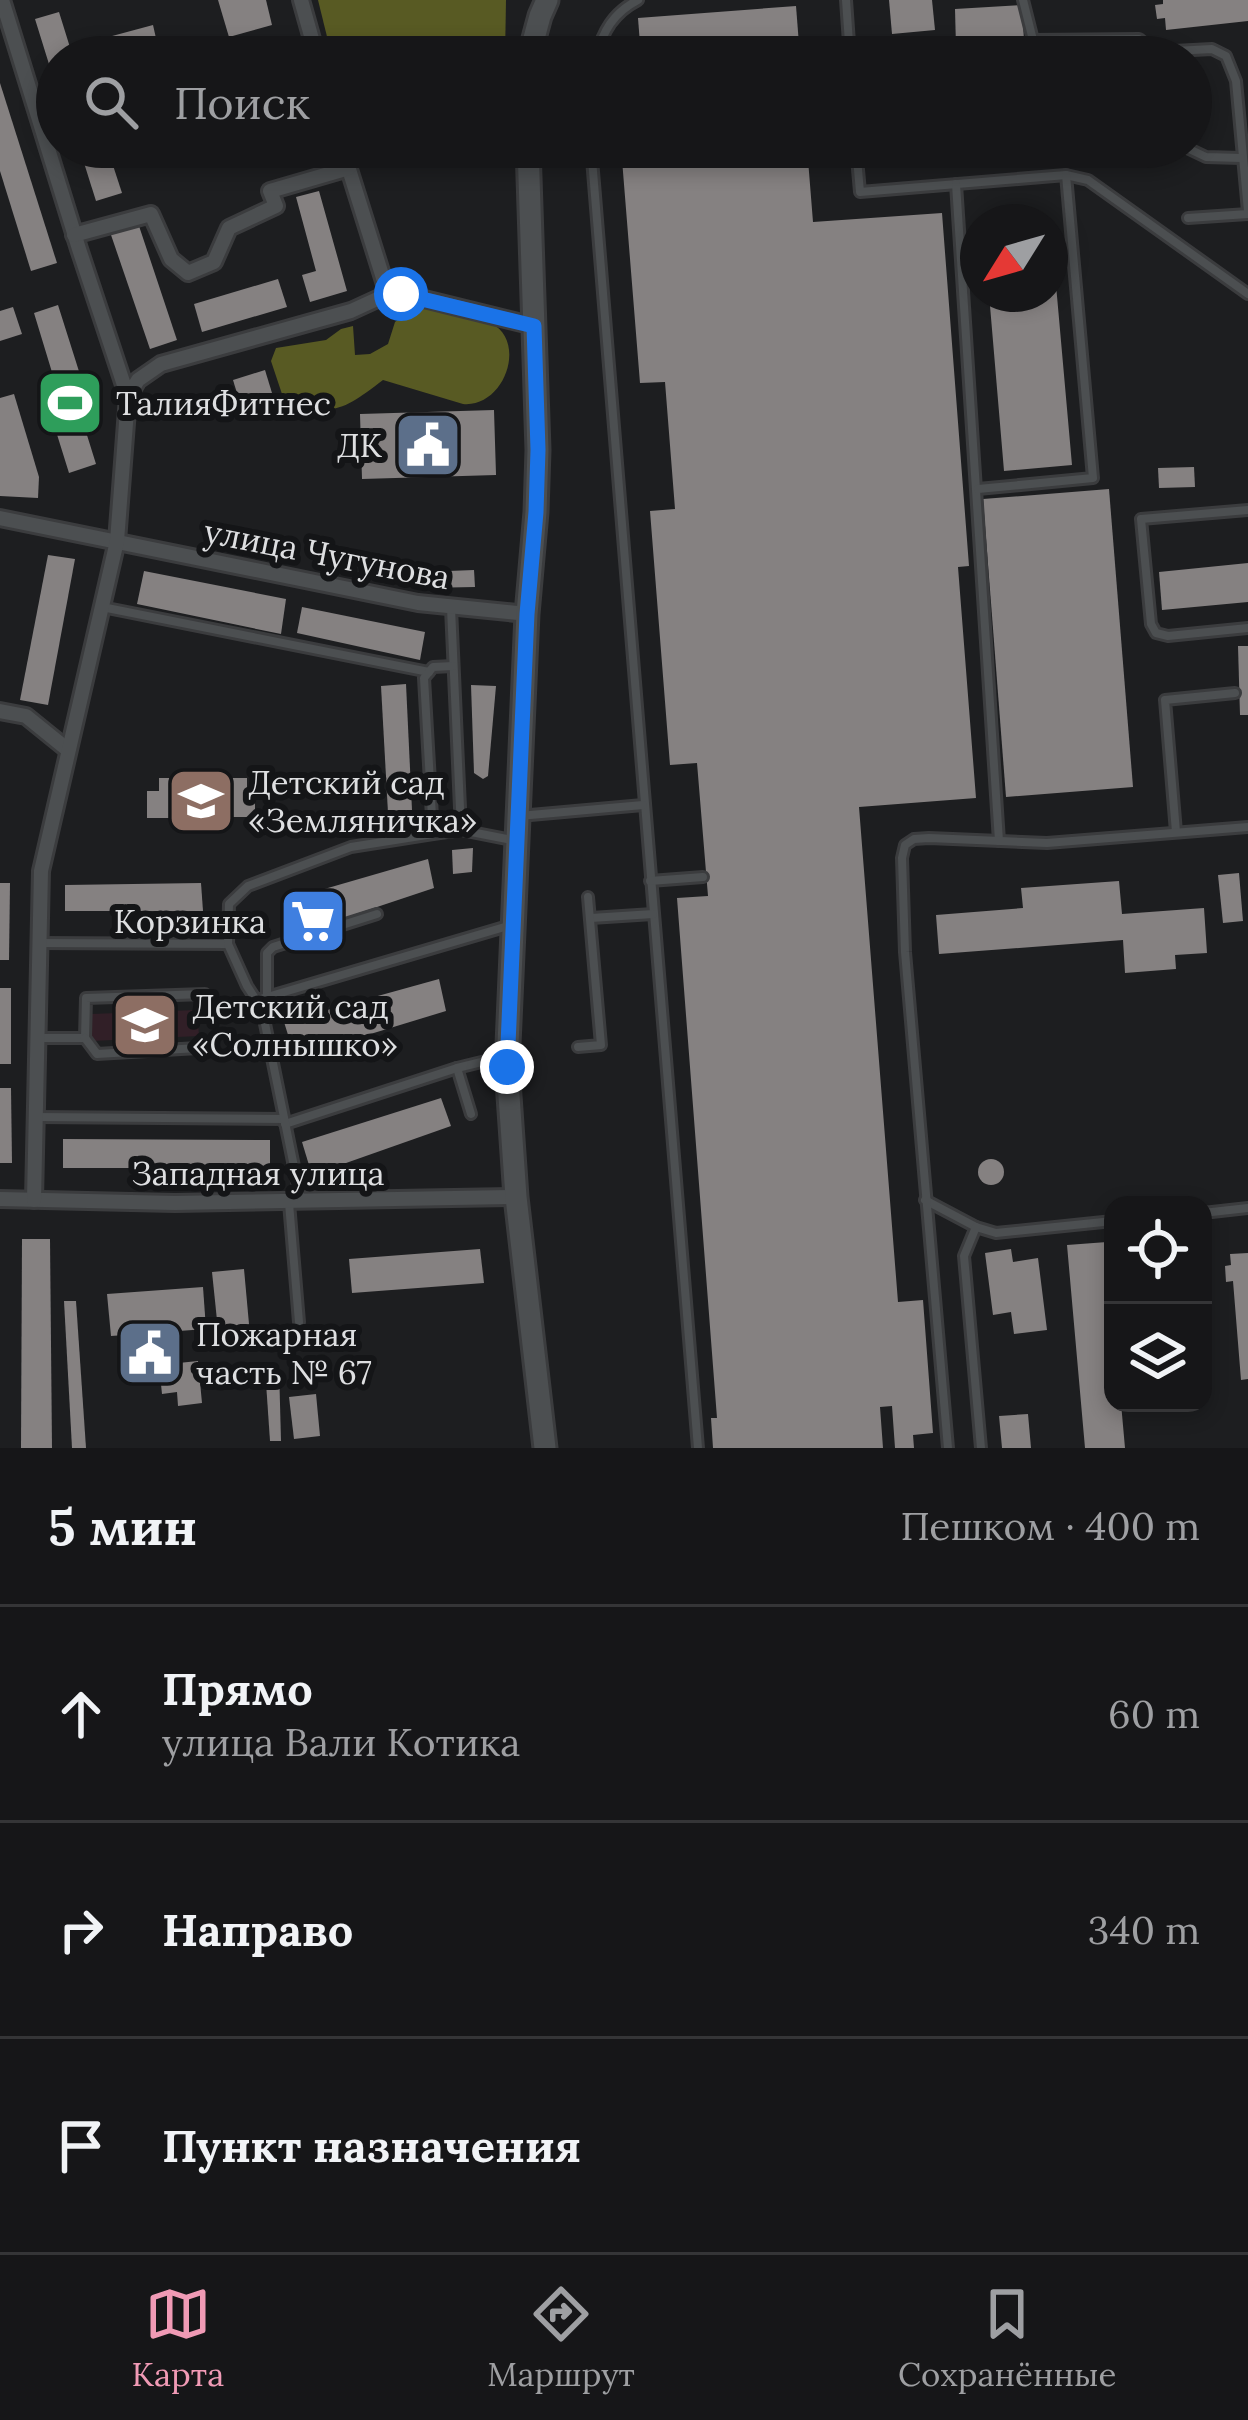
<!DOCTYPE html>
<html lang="ru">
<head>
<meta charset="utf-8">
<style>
  :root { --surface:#161618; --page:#1f1f21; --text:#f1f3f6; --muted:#9e9fa2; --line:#353537; --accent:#f09ab5 }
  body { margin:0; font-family:Lora,serif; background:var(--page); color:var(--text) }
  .controls { position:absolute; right:36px; bottom:36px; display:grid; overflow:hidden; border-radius:24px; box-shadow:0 6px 18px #0003 }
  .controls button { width:108px; height:108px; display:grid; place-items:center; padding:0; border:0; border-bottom:3px solid var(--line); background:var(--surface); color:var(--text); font:60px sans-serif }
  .compass { position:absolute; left:960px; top:204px; width:108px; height:108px; border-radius:50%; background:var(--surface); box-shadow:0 6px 18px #0003; rotate:233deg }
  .stop { position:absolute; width:36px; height:36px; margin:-27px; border:9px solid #1a73e8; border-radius:50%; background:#fff }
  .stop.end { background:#1a73e8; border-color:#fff; box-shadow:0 3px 12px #0008 }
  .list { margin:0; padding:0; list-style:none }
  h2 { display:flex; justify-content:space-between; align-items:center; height:156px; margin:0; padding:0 48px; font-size:51px }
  h2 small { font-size:39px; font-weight:400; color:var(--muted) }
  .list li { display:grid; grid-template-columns:78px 1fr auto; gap:36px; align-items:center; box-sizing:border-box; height:216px; padding:0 48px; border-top:3px solid var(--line) }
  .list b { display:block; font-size:45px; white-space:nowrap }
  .list p { margin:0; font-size:39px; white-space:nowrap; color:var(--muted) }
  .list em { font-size:39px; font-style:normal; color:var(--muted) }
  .icon { flex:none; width:66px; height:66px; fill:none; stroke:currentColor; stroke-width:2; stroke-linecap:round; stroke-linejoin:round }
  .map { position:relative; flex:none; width:1248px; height:1448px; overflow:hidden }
  .search { position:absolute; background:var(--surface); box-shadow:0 6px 18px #0003; left:36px; right:36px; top:36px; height:132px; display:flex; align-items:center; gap:30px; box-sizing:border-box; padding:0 42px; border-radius:66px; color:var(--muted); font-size:45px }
  .sheet { height:804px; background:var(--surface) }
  nav { display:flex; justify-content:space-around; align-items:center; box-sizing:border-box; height:168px; border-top:3px solid var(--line); background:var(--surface); font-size:33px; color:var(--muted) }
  nav a { display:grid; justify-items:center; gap:6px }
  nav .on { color:var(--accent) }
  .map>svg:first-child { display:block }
  .education { fill:#311f27 }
  .forest { fill:#585a23 }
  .building { fill:#858181 }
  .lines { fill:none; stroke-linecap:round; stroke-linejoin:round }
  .lane-casing { stroke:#3b3c3e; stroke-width:14 }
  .street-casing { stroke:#3b3c3e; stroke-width:20 }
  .secondary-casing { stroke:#3b3c3e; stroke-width:27 }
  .lane { stroke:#4c4f51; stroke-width:8 }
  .street { stroke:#4c4f51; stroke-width:14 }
  .secondary { stroke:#4c4f51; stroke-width:21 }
  .route { stroke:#1a73e8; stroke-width:15 }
  .labels { text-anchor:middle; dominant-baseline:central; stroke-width:12; stroke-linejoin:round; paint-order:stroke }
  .poi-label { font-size:33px; fill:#dedfe1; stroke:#141517; text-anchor:start }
  .street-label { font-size:33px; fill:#dedfe1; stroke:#141517 }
</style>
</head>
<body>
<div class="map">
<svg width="1248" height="1448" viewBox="0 0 1248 1448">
  <rect width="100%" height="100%" fill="#1d1e20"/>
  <!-- education -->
  <path class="education" d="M 197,1010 L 199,1036 L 92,1041 L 91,1014 Z"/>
  <!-- forest -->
  <g class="forest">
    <path d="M 318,0 L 506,0 L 505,57 L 332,57 Z"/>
    <path d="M 416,306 C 436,310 474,315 491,323 C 528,342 504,408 463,404 L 383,380 C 344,410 328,421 282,394 L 271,361 L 276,348 L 326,340 L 341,329 L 353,326 L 355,355 L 370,354 L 388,344 L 395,322 Z"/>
  </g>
  <!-- building -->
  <g class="building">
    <path d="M 218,0 L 266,0 L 272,25 L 229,37 Z"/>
    <path d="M 889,0 L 932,0 L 935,30 L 892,34 Z"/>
    <path d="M 1163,0 L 1248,0 L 1248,21 L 1166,30 L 1165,18 L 1157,19 L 1155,5 L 1163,4 Z"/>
    <path d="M 1022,5 L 1024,41 L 956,47 L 955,9 Z"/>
    <path d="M 796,6 L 800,57 L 641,57 L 638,18 Z"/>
    <path d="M 59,12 L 73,57 L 57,57 L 57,76 L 53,77 L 35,19 Z"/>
    <path d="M 153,25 L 158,47 L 123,57 L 107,57 L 101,39 Z"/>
    <path d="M 0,83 L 57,263 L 31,271 L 0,171 Z"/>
    <path d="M 79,147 L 107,147 L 122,193 L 96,201 Z"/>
    <path d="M 282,147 L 307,147 L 311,161 L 287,168 Z"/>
    <path d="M 621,147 L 807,147 L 813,222 L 942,213 L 969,566 L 958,567 L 976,798 L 859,807 L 898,1302 L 923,1300 L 933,1433 L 913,1435 L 914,1448 L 895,1448 L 892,1406 L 880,1407 L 883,1448 L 713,1448 L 711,1418 L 717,1418 L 677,898 L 708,896 L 697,763 L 670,765 L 650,511 L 675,509 L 665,382 L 640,383 Z"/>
    <path d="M 319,191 L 347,291 L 310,302 L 302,275 L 316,271 L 296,197 Z"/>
    <path d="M 138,223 L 177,340 L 150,349 L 110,232 Z"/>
    <path d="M 1050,251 L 1053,251 L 1072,465 L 1004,471 L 989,294 L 1050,294 Z"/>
    <path d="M 278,279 L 287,307 L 202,332 L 194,304 Z"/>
    <path d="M 58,305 L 83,384 L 72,387 L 96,464 L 69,473 L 45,396 L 58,392 L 34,313 Z"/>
    <path d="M 13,307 L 22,334 L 0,341 L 0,311 Z"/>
    <path d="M 265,370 L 272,393 L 240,403 L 233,380 Z"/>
    <path d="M 14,394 L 39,477 L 38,498 L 0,496 L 0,398 Z"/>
    <path d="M 494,410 L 496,475 L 362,479 L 360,414 Z"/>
    <path d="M 1194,467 L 1195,487 L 1159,488 L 1158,468 Z"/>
    <path d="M 1109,489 L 1133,787 L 1006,797 L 983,499 Z"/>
    <path d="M 48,555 L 75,559 L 48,705 L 20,700 Z"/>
    <path d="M 1248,563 L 1248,602 L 1162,610 L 1159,572 Z"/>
    <path d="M 474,570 L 475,587 L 424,588 L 423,572 Z"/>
    <path d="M 144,571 L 286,599 L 281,634 L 137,604 Z"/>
    <path d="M 302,607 L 425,632 L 420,660 L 297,633 Z"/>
    <path d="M 1238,646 L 1248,646 L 1248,715 L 1240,715 Z"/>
    <path d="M 406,684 L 413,831 L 389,831 L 381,686 Z"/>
    <path d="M 471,685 L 496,686 L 488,776 L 483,779 L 474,773 Z"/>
    <path d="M 159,778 L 247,778 L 247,798 L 255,798 L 255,817 L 232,817 L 232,805 L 169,805 L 169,818 L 147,818 L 147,791 L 159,791 Z"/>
    <path d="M 473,848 L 472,872 L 453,874 L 452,850 Z"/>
    <path d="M 428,859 L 434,888 L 296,934 L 283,901 Z"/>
    <path d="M 1239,873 L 1243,921 L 1223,923 L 1218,875 Z"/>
    <path d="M 1119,881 L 1122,914 L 1204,908 L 1207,953 L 1175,955 L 1176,969 L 1125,973 L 1123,940 L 939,954 L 936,915 L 1023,908 L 1021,888 Z"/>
    <path d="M 0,883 L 10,883 L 9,960 L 0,960 Z"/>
    <path d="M 201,883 L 203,911 L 65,911 L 65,885 Z"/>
    <path d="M 439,979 L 446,1011 L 295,1057 L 284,1022 Z"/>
    <rect x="0" y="988" width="11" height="76"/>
    <path d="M 0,1088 L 11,1088 L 12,1163 L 0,1163 Z"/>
    <path d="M 441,1098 L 451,1126 L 312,1175 L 302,1142 Z"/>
    <path d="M 63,1139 L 270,1140 L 270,1168 L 63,1168 Z"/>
    <circle cx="991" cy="1172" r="13"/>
    <path d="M 22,1239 L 50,1239 L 52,1448 L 21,1448 Z"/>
    <path d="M 1107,1242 L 1113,1313 L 1113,1403 L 1121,1403 L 1125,1448 L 1085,1448 L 1067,1245 Z"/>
    <path d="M 480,1249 L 484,1283 L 352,1293 L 349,1259 Z"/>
    <path d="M 1011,1249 L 1013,1262 L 1038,1258 L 1047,1330 L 1014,1334 L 1011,1312 L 993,1315 L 985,1253 Z"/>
    <path d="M 1248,1253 L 1248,1379 L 1241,1380 L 1233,1281 L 1226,1282 L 1225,1266 L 1231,1265 L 1230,1254 Z"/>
    <path d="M 244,1269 L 251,1346 L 220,1349 L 212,1272 Z"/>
    <path d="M 203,1287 L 206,1329 L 111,1336 L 107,1294 Z"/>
    <path d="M 64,1301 L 76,1301 L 86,1448 L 72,1448 Z"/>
    <path d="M 198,1361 L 202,1403 L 178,1406 L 177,1392 L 162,1394 L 159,1365 Z"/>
    <path d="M 279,1367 L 281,1441 L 270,1441 L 265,1368 Z"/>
    <path d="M 316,1394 L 320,1436 L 294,1439 L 289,1397 Z"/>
    <path d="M 1028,1414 L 1031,1448 L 1002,1448 L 999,1416 Z"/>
  </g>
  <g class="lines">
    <defs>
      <g id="lane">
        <path d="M 846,0 L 850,57"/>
        <path d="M 1023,0 L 1033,40 L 1139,39 L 1155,52 L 1212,49 L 1226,56 L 1236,81 L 1248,211"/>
        <path d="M 1139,40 L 1146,57"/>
        <path d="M 596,57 C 603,31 613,13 638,0"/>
        <path d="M 591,147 L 698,1448"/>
        <path d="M 856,147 L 860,192 L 1066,175 L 1088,180 L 1248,294"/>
        <path d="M 1185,147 L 1206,157 L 1241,158"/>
        <path d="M 956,184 L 999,841"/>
        <path d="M 1188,218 L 1248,214"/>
        <path d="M 978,489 L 1093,478 L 1066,175"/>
        <path d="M 1248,510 L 1141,519 L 1151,624 L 1156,633 L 1168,636 L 1248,628"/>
        <path d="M 102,607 L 429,672"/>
        <path d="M 451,608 L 461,830 L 517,841"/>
        <path d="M 453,666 L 433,667 L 424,678 L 433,834 L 461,830"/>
        <path d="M 519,816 L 643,805"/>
        <path d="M 1176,832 L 1165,700 L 1235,693"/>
        <path d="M 650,881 L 703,877"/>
        <path d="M 591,918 L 653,914"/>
        <path d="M 38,943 L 228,944"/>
        <path d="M 267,997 L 267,953 L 273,947 L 377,914"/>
        <path d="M 257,1000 L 508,926"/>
        <path d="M 38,1038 L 85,1038 L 86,998 L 205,994"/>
        <path d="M 85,1038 L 97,1054 L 198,1048"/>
        <path d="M 578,1047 L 601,1045 L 588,897"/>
        <path d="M 457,1068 L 471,1114"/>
        <path d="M 36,1117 L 284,1119"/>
        <path d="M 285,1124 L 457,1068 L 506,1056"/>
        <path d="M 925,1200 L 976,1227 L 996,1233 L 1113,1221"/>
        <path d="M 301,1201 L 262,1009 L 247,986 L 228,944 L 229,904 L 248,886 L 351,847 L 433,834"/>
        <path d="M 289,1203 L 299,1322"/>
        <path d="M 1203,1213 L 1248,1208"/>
        <path d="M 976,1227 L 964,1256 L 981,1448"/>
        <path d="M 948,1448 L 905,952 L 902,858 L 905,845 L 914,839 L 929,838 L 1047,843 L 1248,827"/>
      </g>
      <g id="street">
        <path d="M 2,0 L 79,249 L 128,397 L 138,380 L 161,364 L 351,311 L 388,294 L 404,294 L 534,326"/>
        <path d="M 301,0 L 317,57"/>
        <path d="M 342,147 L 388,294"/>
        <path d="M 74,235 L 151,214 L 171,259 L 188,273 L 214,262 L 229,228 L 276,206 L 270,191 L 349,168"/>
        <path d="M 0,518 L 418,603 L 527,614"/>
        <path d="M 0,711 L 26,716 L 68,750"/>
        <path d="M 0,1199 L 175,1203 L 516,1197"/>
        <path d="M 34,1200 L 41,871 L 117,541 L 128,397"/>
      </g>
      <g id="secondary">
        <path d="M 529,57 L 540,16 L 547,0"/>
        <path d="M 528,147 L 538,450 L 536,512 L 527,614 L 507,1067 L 516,1197 L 545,1448"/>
      </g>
    </defs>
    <!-- lane casing -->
    <use href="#lane" class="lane-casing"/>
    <!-- street casing -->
    <use href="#street" class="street-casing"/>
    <!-- secondary casing -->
    <use href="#secondary" class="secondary-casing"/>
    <!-- lane -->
    <use href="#lane" class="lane"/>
    <!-- street -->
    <use href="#street" class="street"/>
    <!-- secondary -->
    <use href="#secondary" class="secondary"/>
  </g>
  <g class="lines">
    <!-- route -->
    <path class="route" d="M 401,294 L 534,326 L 538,450 L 536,512 L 527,614 L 507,1067"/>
  </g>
  <!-- icons -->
  <defs>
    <symbol id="stadium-square" viewBox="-11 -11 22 22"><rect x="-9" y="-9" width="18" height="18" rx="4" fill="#2e9e5b" stroke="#141517"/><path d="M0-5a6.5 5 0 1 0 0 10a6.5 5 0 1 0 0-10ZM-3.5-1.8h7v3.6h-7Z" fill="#fff"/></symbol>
    <symbol id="civic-square" viewBox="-11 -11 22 22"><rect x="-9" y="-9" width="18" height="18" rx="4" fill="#5c6f8a" stroke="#141517"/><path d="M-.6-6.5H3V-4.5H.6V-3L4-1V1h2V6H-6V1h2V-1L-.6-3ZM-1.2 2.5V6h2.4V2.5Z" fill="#fff"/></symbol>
    <symbol id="school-square" viewBox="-11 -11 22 22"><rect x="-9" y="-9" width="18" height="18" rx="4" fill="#8d6e63" stroke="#141517"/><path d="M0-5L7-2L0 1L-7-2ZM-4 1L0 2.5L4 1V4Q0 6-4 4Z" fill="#fff"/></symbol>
    <symbol id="supermarket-square" viewBox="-11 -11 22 22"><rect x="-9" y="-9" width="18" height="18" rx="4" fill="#3f7fe0" stroke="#141517"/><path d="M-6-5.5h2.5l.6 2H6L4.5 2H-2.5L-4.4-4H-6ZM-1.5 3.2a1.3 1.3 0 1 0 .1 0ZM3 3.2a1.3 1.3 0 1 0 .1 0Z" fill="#fff"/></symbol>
  </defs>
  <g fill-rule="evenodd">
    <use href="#stadium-square" x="32" y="365" width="76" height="76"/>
    <use href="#civic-square" x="390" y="407" width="76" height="76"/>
    <use href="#school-square" x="163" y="763" width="76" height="76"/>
    <use href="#supermarket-square" x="275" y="883" width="76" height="76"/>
    <use href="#school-square" x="107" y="987" width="76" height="76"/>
    <use href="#civic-square" x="112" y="1315" width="76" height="76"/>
  </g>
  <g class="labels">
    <!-- poi labels -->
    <g class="poi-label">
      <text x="116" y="403">ТалияФитнес</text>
      <text x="382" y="445" text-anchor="end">ДК</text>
      <text x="248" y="782">Детский сад<tspan x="248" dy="38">«Земляничка»</tspan></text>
      <text x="266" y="921" text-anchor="end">Корзинка</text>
      <text x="192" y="1006">Детский сад<tspan x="192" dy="38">«Солнышко»</tspan></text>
      <text x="196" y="1334">Пожарная<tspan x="196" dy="38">часть № 67</tspan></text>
    </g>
    <!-- street labels -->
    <g class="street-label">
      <text transform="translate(327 554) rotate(11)">улица Чугунова</text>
      <text x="258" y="1173">Западная улица</text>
    </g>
  </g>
</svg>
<div class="controls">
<button><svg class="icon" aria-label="locate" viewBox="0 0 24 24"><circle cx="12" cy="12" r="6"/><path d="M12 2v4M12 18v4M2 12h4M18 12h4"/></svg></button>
<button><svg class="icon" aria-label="layers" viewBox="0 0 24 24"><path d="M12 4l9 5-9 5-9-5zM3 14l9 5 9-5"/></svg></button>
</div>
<svg class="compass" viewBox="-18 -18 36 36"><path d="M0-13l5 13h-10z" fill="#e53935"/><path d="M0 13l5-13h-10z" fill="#9e9fa2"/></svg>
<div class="stop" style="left:401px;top:294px"></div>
<div class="stop end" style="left:507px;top:1067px"></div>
<div class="search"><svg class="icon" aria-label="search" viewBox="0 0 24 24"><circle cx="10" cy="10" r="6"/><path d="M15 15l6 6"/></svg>Поиск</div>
</div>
<section class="sheet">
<h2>5 мин<small>Пешком · 400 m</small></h2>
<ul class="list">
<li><svg class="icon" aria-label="ahead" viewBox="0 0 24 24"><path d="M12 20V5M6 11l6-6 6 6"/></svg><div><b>Прямо</b><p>улица Вали Котика</p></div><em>60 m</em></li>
<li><svg class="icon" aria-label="right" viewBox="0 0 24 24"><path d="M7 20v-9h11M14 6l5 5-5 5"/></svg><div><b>Направо</b></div><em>340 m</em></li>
<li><svg class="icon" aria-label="arrive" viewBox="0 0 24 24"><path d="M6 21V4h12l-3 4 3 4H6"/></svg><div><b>Пункт назначения</b></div></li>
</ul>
</section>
<nav>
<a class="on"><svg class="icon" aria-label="map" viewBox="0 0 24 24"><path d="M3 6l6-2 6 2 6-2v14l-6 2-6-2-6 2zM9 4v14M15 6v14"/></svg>Карта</a>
<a><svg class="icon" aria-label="directions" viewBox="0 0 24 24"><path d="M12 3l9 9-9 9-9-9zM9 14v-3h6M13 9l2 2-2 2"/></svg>Маршрут</a>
<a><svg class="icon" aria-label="saved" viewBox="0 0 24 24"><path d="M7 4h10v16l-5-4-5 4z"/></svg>Сохранённые</a>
</nav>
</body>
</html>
